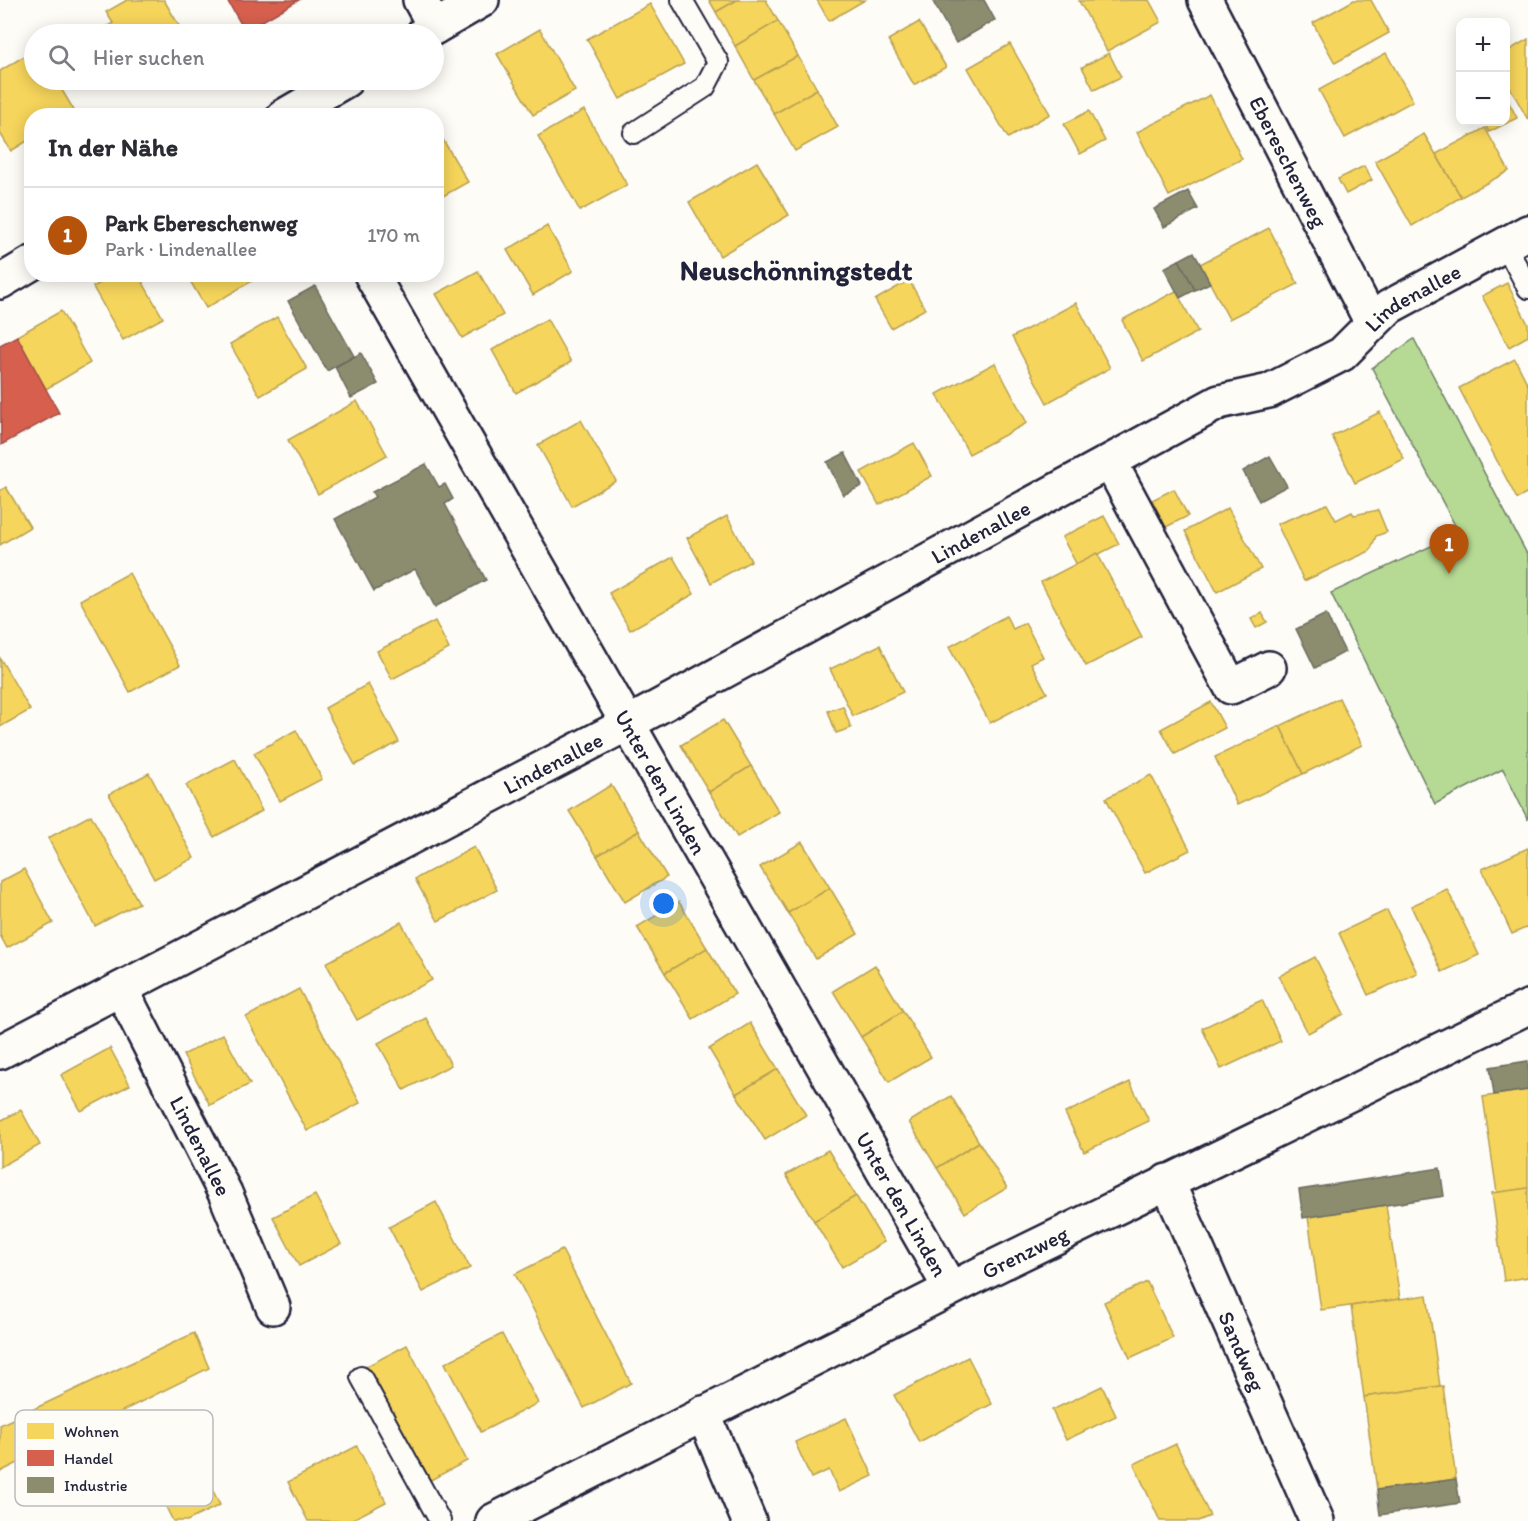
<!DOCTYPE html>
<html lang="de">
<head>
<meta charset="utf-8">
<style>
  :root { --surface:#fff; --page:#f7f7f7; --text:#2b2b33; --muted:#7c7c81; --line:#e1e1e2; --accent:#b45309 }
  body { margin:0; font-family:Itim,sans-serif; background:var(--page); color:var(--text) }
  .controls { position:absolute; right:18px; top:18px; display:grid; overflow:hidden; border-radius:12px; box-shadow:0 3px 15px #0003 }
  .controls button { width:54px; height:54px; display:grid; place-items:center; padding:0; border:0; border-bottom:2px solid var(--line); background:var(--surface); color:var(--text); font:30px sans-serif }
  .you { position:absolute; left:664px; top:904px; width:21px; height:21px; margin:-15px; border:4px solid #fff; border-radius:50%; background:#1a73e8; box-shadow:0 0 0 9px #1a73e833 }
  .badge { display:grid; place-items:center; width:39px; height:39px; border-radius:50%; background:var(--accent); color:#fff; font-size:20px; font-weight:700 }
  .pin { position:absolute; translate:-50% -50px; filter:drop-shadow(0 2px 3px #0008) }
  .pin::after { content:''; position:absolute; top:32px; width:21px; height:18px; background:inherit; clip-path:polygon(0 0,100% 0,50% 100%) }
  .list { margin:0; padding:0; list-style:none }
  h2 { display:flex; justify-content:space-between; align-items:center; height:78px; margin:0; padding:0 24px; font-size:26px }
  h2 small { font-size:20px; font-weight:400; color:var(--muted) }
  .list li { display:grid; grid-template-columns:39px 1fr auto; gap:18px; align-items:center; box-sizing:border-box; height:96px; padding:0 24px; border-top:2px solid var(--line) }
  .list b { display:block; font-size:22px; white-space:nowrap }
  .list p { margin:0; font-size:20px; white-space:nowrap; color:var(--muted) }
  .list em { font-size:20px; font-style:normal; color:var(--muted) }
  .icon { flex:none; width:33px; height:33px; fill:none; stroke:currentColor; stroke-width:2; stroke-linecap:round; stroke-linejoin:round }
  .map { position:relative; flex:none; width:1528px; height:1521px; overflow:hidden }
  .search { position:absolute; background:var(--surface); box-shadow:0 3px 15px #0003; left:24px; top:24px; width:420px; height:66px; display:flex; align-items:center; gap:15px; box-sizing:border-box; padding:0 21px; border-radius:33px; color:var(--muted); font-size:22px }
  .panel { position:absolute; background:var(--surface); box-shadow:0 3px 15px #0003; left:24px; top:108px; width:420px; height:174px; border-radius:24px }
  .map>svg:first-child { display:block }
  .green { fill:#b6d993; stroke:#6c7e67; stroke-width:1.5 }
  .homes { fill:#f6d55c; stroke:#b69f52; stroke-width:1.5 }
  .shops { fill:#d6604d; stroke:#a04d48; stroke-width:1.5 }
  .industry { fill:#8c8c6e; stroke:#6c6c5f; stroke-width:1.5 }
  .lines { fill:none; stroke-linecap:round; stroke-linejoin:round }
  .service-casing { stroke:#22223b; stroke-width:24 }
  .minor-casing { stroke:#22223b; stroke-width:38 }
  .secondary-casing { stroke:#22223b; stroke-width:38 }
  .service { stroke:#fdfcf7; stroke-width:20 }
  .minor { stroke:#fdfcf7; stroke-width:33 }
  .secondary { stroke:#fdfcf7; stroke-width:33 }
  .labels { text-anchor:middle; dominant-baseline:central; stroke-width:6; stroke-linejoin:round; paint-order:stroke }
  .street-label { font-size:22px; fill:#22223b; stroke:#fdfcf7 }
  .district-label { font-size:28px; font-weight:bold; fill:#22223b; stroke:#fdfcf7 }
  .key { fill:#fdfcf7; stroke:#bbbbbf; stroke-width:1.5 }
  .key-label { font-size:16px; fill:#22223b }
</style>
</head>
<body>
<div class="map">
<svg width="1528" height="1521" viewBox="0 0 1528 1521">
  <rect width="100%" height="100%" fill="#fdfcf7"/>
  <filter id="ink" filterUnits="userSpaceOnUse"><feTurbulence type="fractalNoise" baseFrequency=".0167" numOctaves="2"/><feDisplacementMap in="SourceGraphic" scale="12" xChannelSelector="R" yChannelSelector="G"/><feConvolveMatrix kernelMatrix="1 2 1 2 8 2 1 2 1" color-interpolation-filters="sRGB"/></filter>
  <g filter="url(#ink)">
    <!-- green -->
    <path class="green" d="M 1414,339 L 1528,556 L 1528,820 L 1503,769 L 1435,804 L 1331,593 L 1459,533 L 1372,368 Z"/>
    <!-- homes -->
    <g class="homes">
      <path d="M 127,0 L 164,0 L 184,34 L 94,34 L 113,23 L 106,12 Z"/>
      <path d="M 709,0 L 737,0 L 716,12 Z"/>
      <path d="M 737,0 L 766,0 L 778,21 L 735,46 L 716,12 Z"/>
      <path d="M 817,0 L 865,0 L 829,21 Z"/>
      <path d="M 1149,0 L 1161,22 L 1107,51 L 1079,1 Z"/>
      <path d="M 1354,0 L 1371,0 L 1389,33 L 1335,63 L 1313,23 Z"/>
      <path d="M 650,4 L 684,64 L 620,99 L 587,39 Z"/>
      <path d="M 778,21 L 798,56 L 754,80 L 735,46 Z"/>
      <path d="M 919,22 L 946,67 L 914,85 L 888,40 Z"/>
      <path d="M 540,29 L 575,91 L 533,115 L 497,54 Z"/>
      <path d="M 1528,39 L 1528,120 L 1506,80 L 1506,52 Z"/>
      <path d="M 1010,44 L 1050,114 L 1008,138 L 968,68 Z"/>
      <path d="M 34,50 L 34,80 L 56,80 L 75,112 L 69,116 L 32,116 L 32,138 L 11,151 L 0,133 L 0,71 Z"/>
      <path d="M 1109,53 L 1121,77 L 1094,90 L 1082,67 Z"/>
      <path d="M 1386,53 L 1413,101 L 1345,138 L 1319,90 Z"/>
      <path d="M 798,56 L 817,89 L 774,114 L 754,80 Z"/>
      <path d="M 817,89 L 838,127 L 795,151 L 774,114 Z"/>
      <path d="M 1210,95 L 1242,159 L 1169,196 L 1137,132 Z"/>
      <path d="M 1506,97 L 1517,118 L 1489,132 L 1484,122 L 1506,122 Z"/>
      <path d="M 584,110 L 627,185 L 580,211 L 538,136 Z"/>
      <path d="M 1089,111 L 1105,141 L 1080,154 L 1064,124 Z"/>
      <path d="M 436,128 L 468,182 L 436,200 Z"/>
      <path d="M 1485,128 L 1509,171 L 1461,197 L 1436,154 Z"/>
      <path d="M 1424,134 L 1461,197 L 1412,226 L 1375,161 Z"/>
      <path d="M 757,162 L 789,215 L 720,256 L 689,202 Z"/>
      <path d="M 1364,166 L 1372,180 L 1346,194 L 1338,179 Z"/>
      <path d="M 547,226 L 573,271 L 533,295 L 507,250 Z"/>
      <path d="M 1269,228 L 1298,284 L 1229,319 L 1200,264 Z"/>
      <path d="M 478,271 L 503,315 L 462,338 L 436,294 Z"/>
      <path d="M 116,274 L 138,274 L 163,318 L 123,340 L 93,287 Z"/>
      <path d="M 186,274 L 264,274 L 206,308 Z"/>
      <path d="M 909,280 L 925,309 L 891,328 L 875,300 Z"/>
      <path d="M 1507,283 L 1528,324 L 1528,336 L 1509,347 L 1482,296 Z"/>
      <path d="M 1176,291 L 1198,332 L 1143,361 L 1122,320 Z"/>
      <path d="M 1076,303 L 1110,368 L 1047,403 L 1012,337 Z"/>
      <path d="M 61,311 L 90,363 L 46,389 L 17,336 Z"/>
      <path d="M 277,317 L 307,369 L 260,396 L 230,344 Z"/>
      <path d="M 547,319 L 571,362 L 516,393 L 492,350 Z"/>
      <path d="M 1515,359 L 1528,385 L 1528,493 L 1517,499 L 1459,388 Z"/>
      <path d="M 995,363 L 1027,423 L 969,454 L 937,394 Z"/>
      <path d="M 357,401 L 387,455 L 318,494 L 288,440 Z"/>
      <path d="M 1380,412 L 1404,459 L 1355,483 L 1332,436 Z"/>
      <path d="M 581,420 L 616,481 L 572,506 L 538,445 Z"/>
      <path d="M 914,443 L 932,476 L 879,505 L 861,472 Z"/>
      <path d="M 6,487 L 30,527 L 0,545 L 0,491 Z"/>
      <path d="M 1174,489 L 1188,516 L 1166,527 L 1152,500 Z"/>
      <path d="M 1327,504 L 1336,520 L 1352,512 L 1354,515 L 1378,510 L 1387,532 L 1376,536 L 1370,551 L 1304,581 L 1277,524 Z"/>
      <path d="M 1228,508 L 1261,569 L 1217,592 L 1185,531 Z"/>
      <path d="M 727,516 L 751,561 L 711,583 L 687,538 Z"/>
      <path d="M 1104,516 L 1119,544 L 1077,565 L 1062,537 Z"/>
      <path d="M 1097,553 L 1142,637 L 1086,666 L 1041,582 Z"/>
      <path d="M 673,557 L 694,594 L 630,630 L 609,593 Z"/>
      <path d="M 129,573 L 180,665 L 130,692 L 80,600 Z"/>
      <path d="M 1262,613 L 1267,622 L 1256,628 L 1251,619 Z"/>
      <path d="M 1006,616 L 1013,629 L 1025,623 L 1043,657 L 1031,663 L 1047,693 L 990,723 L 949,647 Z"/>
      <path d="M 435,621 L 449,649 L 392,679 L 377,651 Z"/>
      <path d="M 880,645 L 903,692 L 853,716 L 830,669 Z"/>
      <path d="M 0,658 L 30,710 L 0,727 Z"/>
      <path d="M 368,684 L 399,742 L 355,765 L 325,708 Z"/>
      <path d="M 1339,698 L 1362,745 L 1303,774 L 1280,726 Z"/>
      <path d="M 1211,702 L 1225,728 L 1175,754 L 1161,729 Z"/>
      <path d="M 843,706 L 851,728 L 836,733 L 828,711 Z"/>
      <path d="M 723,720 L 751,766 L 709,792 L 681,745 Z"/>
      <path d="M 1280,726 L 1303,774 L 1237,805 L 1215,757 Z"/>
      <path d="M 296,730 L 322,779 L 280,801 L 254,753 Z"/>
      <path d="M 235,759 L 262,811 L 214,837 L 186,785 Z"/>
      <path d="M 751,766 L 779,812 L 737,837 L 709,792 Z"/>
      <path d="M 149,773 L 194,858 L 154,879 L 109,794 Z"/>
      <path d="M 1151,775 L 1190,850 L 1145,873 L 1106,798 Z"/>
      <path d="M 611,785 L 639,831 L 597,856 L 569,811 Z"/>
      <path d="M 91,815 L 139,903 L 95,926 L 48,838 Z"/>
      <path d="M 639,831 L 667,877 L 625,902 L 597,856 Z"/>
      <path d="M 802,842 L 830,888 L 788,913 L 760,867 Z"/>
      <path d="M 474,847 L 497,890 L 438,921 L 415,879 Z"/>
      <path d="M 1528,848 L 1528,927 L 1512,934 L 1482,869 Z"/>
      <path d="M 24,869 L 53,923 L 7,948 L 0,935 L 0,882 Z"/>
      <path d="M 830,888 L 858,934 L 816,959 L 788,913 Z"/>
      <path d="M 1447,889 L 1479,955 L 1442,972 L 1411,906 Z"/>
      <path d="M 679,902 L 707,948 L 665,973 L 637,927 Z"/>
      <path d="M 1387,910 L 1417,973 L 1368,995 L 1339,933 Z"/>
      <path d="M 401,922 L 432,980 L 357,1020 L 326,963 Z"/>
      <path d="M 707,948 L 735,994 L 693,1019 L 665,973 Z"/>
      <path d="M 1315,957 L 1344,1014 L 1308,1033 L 1279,976 Z"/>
      <path d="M 875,965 L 903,1011 L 861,1037 L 833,991 Z"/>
      <path d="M 299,989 L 360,1103 L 307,1131 L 246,1017 Z"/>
      <path d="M 1262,1000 L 1281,1041 L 1221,1069 L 1202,1028 Z"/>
      <path d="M 903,1011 L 931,1057 L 889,1082 L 861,1037 Z"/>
      <path d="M 426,1018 L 451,1065 L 404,1090 L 378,1043 Z"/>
      <path d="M 750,1023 L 778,1069 L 736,1094 L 709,1049 Z"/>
      <path d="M 223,1034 L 250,1084 L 210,1105 L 183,1055 Z"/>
      <path d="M 110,1048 L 130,1085 L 81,1111 L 61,1075 Z"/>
      <path d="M 778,1069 L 806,1115 L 765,1140 L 736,1094 Z"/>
      <path d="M 1130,1082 L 1149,1121 L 1084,1152 L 1065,1113 Z"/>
      <path d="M 1528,1090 L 1528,1188 L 1497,1193 L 1483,1097 Z"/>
      <path d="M 951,1096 L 979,1142 L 937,1168 L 909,1122 Z"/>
      <path d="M 21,1110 L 40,1145 L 0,1167 L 0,1121 Z"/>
      <path d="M 979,1142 L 1007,1188 L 965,1213 L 937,1168 Z"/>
      <path d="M 828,1150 L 856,1196 L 814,1221 L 786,1175 Z"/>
      <path d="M 1528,1188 L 1528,1277 L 1504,1281 L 1492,1193 Z"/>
      <path d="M 315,1195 L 341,1244 L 299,1266 L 273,1217 Z"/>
      <path d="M 856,1196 L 884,1242 L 842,1267 L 814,1221 Z"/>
      <path d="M 436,1202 L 470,1268 L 423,1292 L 389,1227 Z"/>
      <path d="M 1386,1205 L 1400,1299 L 1321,1310 L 1308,1217 Z"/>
      <path d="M 562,1250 L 631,1383 L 584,1408 L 515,1274 Z"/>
      <path d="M 1147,1282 L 1173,1338 L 1130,1358 L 1104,1302 Z"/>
      <path d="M 1427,1295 L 1440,1386 L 1364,1397 L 1351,1306 Z"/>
      <path d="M 194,1333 L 209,1368 L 0,1472 L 0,1425 Z"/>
      <path d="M 502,1334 L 538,1403 L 481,1432 L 445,1363 Z"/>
      <path d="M 407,1345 L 467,1461 L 423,1484 L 363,1368 Z"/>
      <path d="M 968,1357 L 992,1404 L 919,1442 L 894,1395 Z"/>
      <path d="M 1102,1386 L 1116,1416 L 1066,1440 L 1052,1410 Z"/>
      <path d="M 1440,1386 L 1443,1386 L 1456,1479 L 1377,1490 L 1364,1397 Z"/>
      <path d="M 846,1418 L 873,1476 L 839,1492 L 829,1470 L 811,1478 L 795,1442 Z"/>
      <path d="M 1176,1444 L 1210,1516 L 1198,1521 L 1160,1521 L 1134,1464 Z"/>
      <path d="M 357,1446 L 386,1502 L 349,1521 L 308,1521 L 288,1482 Z"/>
      <path d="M 194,1453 L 220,1505 L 187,1521 L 173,1521 L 150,1475 Z"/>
    </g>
    <!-- shops -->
    <g class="shops">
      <path d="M 227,0 L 299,0 L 245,31 Z"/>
      <path d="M 17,336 L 59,413 L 1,445 L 0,345 Z"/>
    </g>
    <!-- industry -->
    <g class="industry">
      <path d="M 932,0 L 984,0 L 995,20 L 956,43 Z"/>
      <path d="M 1188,191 L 1198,209 L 1164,227 L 1154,209 Z"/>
      <path d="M 1194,252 L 1210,283 L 1195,290 L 1179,260 Z"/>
      <path d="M 1179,260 L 1195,290 L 1180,298 L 1164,268 Z"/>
      <path d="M 315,286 L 354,356 L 327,371 L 288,301 Z"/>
      <path d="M 361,353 L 378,384 L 351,398 L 335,367 Z"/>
      <path d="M 845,453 L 862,486 L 843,495 L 827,462 Z"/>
      <path d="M 1270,456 L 1287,486 L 1259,501 L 1243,471 Z"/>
      <path d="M 426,464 L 439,487 L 445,484 L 453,499 L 445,504 L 486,580 L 435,607 L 415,569 L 374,591 L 335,519 L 375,497 L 372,492 Z"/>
      <path d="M 1326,614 L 1345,652 L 1315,668 L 1296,629 Z"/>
      <path d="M 1528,1061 L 1528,1090 L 1494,1095 L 1490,1067 Z"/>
      <path d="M 1440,1168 L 1444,1196 L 1303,1218 L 1299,1190 Z"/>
      <path d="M 1456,1479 L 1460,1503 L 1380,1515 L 1377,1490 Z"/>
    </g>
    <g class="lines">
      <defs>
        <g id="service">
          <path d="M 634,133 L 705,87 L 718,62 L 682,0"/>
          <path d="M 1505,244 L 1528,288"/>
          <path d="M 361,1377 L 440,1521"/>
        </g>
        <g id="minor">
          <path d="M 420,0 L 435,27"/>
          <path id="s1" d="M 1205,0 L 1372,323"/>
          <path id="s2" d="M 371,274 L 950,1288"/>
          <path d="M 1110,462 L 1231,687 L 1269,668"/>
          <path id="s3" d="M 121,989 L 225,1193 L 273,1307"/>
          <path id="s4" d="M 0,1052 L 627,724 L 1219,402 L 1269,391 L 1342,354 L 1389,307 L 1528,232"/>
          <path id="s5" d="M 1167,1181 L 1317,1521"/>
          <path d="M 703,1413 L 749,1521"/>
          <path id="s6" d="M 493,1521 L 992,1268 L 1528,1007"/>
        </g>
        <g id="secondary">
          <path d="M 423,34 L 482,0"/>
          <path d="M 284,116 L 346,80"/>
          <path d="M 0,282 L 32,263"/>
        </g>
      </defs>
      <!-- service casing -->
      <use href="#service" class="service-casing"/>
      <!-- minor casing -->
      <use href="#minor" class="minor-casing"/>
      <!-- secondary casing -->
      <use href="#secondary" class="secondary-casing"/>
      <!-- service -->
      <use href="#service" class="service"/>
      <!-- minor -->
      <use href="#minor" class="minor"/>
      <!-- secondary -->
      <use href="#secondary" class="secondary"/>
    </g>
  </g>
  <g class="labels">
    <!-- street labels -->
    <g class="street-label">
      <text stroke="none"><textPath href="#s1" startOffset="182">Ebereschenweg</textPath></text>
      <text stroke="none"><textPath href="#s4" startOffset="1606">Lindenallee</textPath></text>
      <text stroke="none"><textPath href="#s4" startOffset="1110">Lindenallee</textPath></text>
      <text stroke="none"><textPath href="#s4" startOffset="624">Lindenallee</textPath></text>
      <text stroke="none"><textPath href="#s2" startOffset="585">Unter den Linden</textPath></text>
      <text stroke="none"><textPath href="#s3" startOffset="176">Lindenallee</textPath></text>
      <text stroke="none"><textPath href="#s2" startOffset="1071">Unter den Linden</textPath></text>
      <text stroke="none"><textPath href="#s6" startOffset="596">Grenzweg</textPath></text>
      <text stroke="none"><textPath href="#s5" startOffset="186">Sandweg</textPath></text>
    </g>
    <!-- district labels -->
    <g class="district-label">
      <text x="796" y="270">Neuschönningstedt</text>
    </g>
  </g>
  <!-- legend -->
  <rect x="15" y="1410" width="198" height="96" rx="9" class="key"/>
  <rect x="27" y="1423" width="27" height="16" fill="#f6d55c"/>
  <rect x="27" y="1450" width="27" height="16" fill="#d6604d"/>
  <rect x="27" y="1477" width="27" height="16" fill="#8c8c6e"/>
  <g class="key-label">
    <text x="64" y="1437">Wohnen</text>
    <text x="64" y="1464">Handel</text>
    <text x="64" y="1491">Industrie</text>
  </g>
</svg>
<div class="controls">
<button>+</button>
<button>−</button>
</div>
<div class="you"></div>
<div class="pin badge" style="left:1449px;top:574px">1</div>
<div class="search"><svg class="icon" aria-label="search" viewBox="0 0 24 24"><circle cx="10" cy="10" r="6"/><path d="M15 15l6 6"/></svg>Hier suchen</div>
<section class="panel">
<h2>In der Nähe<small></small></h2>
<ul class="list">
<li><span class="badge">1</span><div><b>Park Ebereschenweg</b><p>Park · Lindenallee</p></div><em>170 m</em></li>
</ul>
</section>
</div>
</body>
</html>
